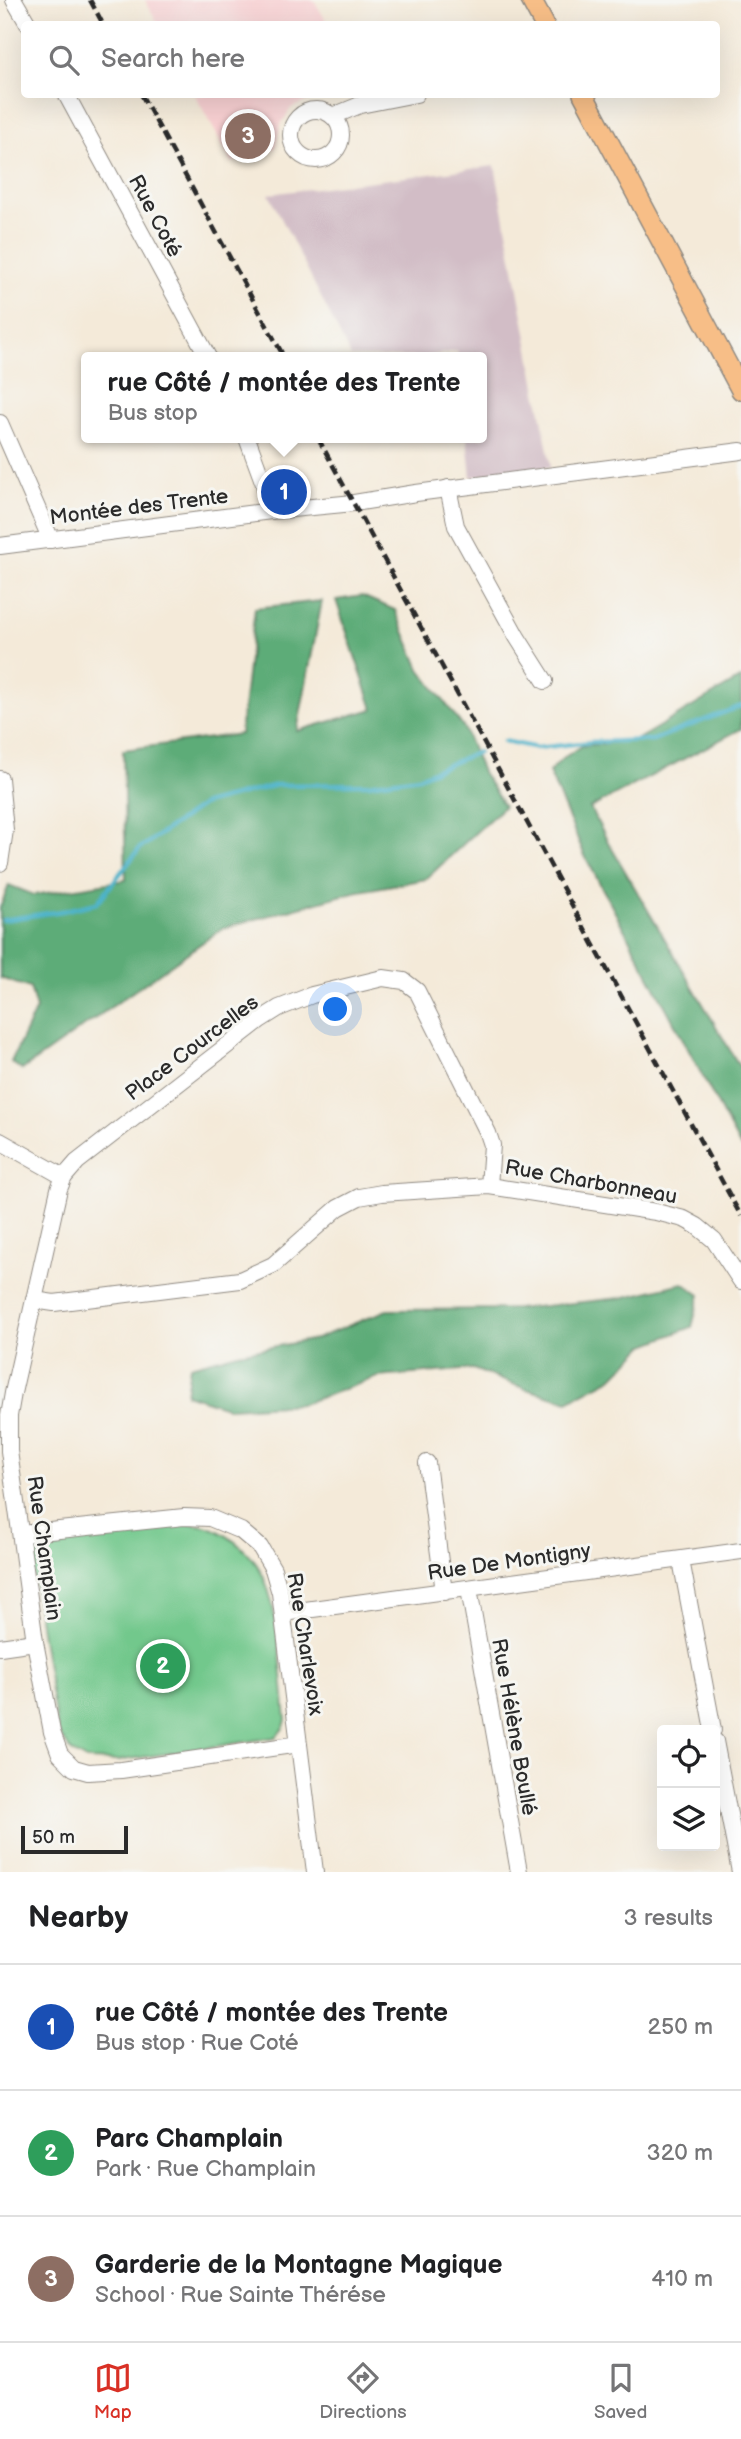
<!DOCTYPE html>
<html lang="en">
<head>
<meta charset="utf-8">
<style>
  :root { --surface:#fff; --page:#f2f2f2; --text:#202124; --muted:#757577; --line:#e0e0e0; --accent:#d93025 }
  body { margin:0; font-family:"Balsamiq Sans",sans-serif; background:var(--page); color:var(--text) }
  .controls { position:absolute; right:21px; bottom:21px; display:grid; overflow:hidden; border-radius:7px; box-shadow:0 7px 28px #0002 }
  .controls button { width:63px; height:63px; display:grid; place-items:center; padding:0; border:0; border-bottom:2px solid var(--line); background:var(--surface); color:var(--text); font:35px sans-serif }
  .scale { position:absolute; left:21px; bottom:18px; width:107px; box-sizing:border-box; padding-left:7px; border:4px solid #2b2b2b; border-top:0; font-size:19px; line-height:24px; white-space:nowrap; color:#2b2b2b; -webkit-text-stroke:5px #f6f6f2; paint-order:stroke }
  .you { position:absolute; left:336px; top:1010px; width:24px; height:24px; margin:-18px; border:5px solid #fff; border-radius:50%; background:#1a73e8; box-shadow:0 0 0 10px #1a73e833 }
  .badge { display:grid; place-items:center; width:46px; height:46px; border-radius:50%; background:var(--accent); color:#fff; font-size:23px; font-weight:700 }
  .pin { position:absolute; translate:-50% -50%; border:4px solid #fff; box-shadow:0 2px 7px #0006 }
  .popup { position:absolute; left:81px; top:352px; width:406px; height:91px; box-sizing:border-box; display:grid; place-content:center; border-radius:7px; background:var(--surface); filter:drop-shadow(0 2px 5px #0005); font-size:23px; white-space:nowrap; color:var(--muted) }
  .popup b { font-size:26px; color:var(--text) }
  .popup::after { content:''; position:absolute; left:50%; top:100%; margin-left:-14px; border:14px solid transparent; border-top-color:var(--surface) }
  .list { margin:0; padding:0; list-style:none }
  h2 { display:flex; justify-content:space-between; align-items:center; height:91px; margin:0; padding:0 28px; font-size:30px }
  h2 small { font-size:23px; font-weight:400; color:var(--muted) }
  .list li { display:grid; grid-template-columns:46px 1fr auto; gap:21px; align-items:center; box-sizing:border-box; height:126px; padding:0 28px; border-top:2px solid var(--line) }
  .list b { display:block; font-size:26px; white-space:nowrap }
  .list p { margin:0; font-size:23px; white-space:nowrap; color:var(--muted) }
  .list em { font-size:23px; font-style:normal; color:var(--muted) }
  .icon { flex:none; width:38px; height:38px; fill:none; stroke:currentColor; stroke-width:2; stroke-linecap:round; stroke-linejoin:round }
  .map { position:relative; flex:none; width:741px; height:1872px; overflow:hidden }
  .search { position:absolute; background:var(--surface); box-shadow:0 7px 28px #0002; left:21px; right:21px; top:21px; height:77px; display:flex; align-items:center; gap:18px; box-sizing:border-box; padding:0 24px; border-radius:7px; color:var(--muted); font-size:26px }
  .sheet { height:469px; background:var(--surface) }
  nav { display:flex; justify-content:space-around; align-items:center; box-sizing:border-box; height:98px; border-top:2px solid var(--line); background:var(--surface); font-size:19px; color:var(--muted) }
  nav a { display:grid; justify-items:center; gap:4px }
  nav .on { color:var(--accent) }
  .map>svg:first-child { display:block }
  .built { fill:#f7cfd1 }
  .industrial { fill:#d2bdc6 }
  .green { fill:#72c88c; stroke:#4e7a5c; stroke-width:2 }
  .forest { fill:#5dac78; stroke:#446c52; stroke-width:2 }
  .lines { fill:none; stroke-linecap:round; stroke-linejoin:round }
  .stream { stroke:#4bb2c9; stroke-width:4.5 }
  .minor-casing { stroke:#908a82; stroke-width:18 }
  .major-casing { stroke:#908a82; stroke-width:22 }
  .minor { stroke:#fff; stroke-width:16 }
  .major { stroke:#f7be87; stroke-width:19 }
  .rail { stroke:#2b2b2b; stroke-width:4.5; stroke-dasharray:10 5; stroke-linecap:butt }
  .labels { text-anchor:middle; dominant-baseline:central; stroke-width:6; stroke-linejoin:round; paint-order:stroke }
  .street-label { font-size:21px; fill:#2b2b2b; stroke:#f6f6f2 }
</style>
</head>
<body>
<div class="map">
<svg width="741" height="1872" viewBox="0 0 741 1872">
  <rect width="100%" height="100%" fill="#f6f6f2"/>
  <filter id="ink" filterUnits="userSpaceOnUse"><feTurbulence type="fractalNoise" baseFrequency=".0143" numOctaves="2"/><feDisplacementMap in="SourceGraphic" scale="14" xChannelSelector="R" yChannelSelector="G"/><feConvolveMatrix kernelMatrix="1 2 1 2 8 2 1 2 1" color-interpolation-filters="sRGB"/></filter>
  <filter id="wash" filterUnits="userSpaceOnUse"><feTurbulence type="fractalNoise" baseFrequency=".00686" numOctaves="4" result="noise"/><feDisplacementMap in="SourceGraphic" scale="28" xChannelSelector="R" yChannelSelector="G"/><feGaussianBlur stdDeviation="1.57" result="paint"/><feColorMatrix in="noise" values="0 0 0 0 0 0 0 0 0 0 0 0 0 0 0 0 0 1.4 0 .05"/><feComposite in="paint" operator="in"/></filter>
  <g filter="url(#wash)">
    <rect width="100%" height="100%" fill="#f4ead9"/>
    <!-- built -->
    <g class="built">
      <path d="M 145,0 L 314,0 L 328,24 L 158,24 Z"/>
      <path d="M 195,95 L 320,95 L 291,108 L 281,124 L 275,148 L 232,162 Z"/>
    </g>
    <!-- industrial -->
    <path class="industrial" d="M 495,166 L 551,467 L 471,477 L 467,438 L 482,438 L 482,357 L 458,357 L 457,351 L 422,357 L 351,357 L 269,194 Z"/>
    <!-- green -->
    <path class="green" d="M 177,1523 C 189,1524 203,1524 214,1529 C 232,1537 252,1554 261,1572 C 279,1605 282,1680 286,1720 L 284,1727 L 276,1737 L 117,1761 L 86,1760 L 72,1752 L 58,1732 L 42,1638 L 31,1559 L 37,1548 L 51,1540 Z"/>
    <!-- forest -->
    <g class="forest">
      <path d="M 362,596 L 395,610 L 420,669 L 464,728 L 482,772 L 504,806 L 426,879 L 354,892 L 223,928 L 22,1070 L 11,1062 L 36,1009 L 30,988 L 0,978 L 0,908 L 9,885 L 34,895 L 126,880 L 123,750 L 240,734 L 255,608 L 322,601 L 297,731 L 373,709 L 336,600 Z"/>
      <path d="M 741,678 L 741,729 L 590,808 L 608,842 L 741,1069 L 741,1148 L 585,856 L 549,772 L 563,758 L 582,746 L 636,740 Z"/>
      <path d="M 683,1283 L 700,1295 L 692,1327 L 645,1345 L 612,1378 L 568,1401 L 526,1389 L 473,1369 L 378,1377 L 302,1404 L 229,1408 L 186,1394 L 190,1366 L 238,1353 L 316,1339 L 387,1310 L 516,1309 L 621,1298 Z"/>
    </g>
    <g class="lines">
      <!-- stream -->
      <g class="stream">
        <path d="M 504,741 L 537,748 L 591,742 L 653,740 L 741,706"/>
        <path d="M 3,920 L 62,911 L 97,903 L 140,848 L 204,804 L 277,785 L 368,784 L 419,777 L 478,752"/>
      </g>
    </g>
  </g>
  <g filter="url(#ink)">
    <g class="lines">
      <defs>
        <g id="minor">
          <path d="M 14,0 L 28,24"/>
          <path d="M 66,94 L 208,357"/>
          <circle cx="316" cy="135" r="25"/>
          <path d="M 333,116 L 360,105 L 416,94"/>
          <path d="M 0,423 L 51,540"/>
          <path d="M 247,438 L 264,484 L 271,511"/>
          <path d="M 448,488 L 456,526 L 517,637 L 545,681"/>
          <path d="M 0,546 L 271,511 L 354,503 L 416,493 L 741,451"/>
          <path d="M 0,779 L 5,830 L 0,863"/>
          <path d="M 0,1141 L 64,1177"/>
          <path d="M 34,1300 L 54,1303 L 240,1280 L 273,1265 L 338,1208 L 359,1197 L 382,1193 L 489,1186 L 656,1212 L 684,1219 L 697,1226 L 714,1240 L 741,1281"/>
          <path d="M 427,1463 L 444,1592"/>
          <path d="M 21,1534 L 184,1517 L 210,1518 L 241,1531 L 260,1547 L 273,1569 L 280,1593 L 315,1872"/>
          <path d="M 681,1560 L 713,1730"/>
          <path d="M 469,1589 L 519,1872"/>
          <path d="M 283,1613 L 741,1551"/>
          <path d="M 0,1647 L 35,1642"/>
          <path d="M 715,1741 L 740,1872"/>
          <path d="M 299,1744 L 121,1770 L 88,1772 L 74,1768 L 60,1754 L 52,1732 L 35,1642 L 9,1451 L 9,1416 L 13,1393 L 59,1189 L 64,1177 L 77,1162 L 260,1020 L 279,1008 L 312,995 L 383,978 L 404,981 L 417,991 L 488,1133 L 492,1145 L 489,1186"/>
        </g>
        <g id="major">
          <path d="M 531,0 L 544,24"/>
          <path d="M 583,94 L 741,390"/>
        </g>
      </defs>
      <!-- minor casing -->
      <use href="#minor" class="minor-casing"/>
      <!-- major casing -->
      <use href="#major" class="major-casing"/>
      <!-- minor -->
      <use href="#minor" class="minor"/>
      <!-- major -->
      <use href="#major" class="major"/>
      <!-- rail -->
      <g class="rail">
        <path d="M 90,0 L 103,24"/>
        <path d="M 141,94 L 284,357"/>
        <path d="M 318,438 L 741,1216"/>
      </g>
    </g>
  </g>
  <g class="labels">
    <!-- street labels -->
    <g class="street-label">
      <text transform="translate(155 216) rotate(62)">Rue Coté</text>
      <text transform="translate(139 507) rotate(-7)">Montée des Trente</text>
      <text transform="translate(192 1048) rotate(-37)">Place Courcelles</text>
      <text transform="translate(591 1182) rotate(10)">Rue Charbonneau</text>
      <text transform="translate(44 1548) rotate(82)">Rue Champlain</text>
      <text transform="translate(509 1562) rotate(-8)">Rue De Montigny</text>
      <text transform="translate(305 1644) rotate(81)">Rue Charlevoix</text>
      <text transform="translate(514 1727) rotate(80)">Rue Hélène Boullé</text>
    </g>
  </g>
</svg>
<div class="controls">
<button><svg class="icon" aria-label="locate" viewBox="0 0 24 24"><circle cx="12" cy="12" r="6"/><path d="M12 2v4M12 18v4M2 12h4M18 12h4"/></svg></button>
<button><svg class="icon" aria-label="layers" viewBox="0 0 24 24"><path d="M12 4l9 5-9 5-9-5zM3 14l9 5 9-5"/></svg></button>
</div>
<div class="scale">50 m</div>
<div class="you"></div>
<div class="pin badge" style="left:284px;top:492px;background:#1a4fb4">1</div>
<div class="popup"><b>rue Côté / montée des Trente</b>Bus stop</div>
<div class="pin badge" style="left:163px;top:1666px;background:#2e9e5b">2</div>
<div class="pin badge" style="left:248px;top:136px;background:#8d6e63">3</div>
<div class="search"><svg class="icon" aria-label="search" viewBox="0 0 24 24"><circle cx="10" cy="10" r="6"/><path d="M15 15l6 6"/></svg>Search here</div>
</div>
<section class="sheet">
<h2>Nearby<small>3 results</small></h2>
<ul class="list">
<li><span class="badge" style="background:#1a4fb4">1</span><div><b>rue Côté / montée des Trente</b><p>Bus stop · Rue Coté</p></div><em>250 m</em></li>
<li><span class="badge" style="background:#2e9e5b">2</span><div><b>Parc Champlain</b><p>Park · Rue Champlain</p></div><em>320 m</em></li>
<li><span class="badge" style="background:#8d6e63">3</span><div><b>Garderie de la Montagne Magique</b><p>School · Rue Sainte Thérése</p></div><em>410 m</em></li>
</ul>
</section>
<nav>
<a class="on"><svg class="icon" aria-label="map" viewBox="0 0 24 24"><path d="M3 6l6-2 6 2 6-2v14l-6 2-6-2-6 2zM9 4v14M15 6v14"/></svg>Map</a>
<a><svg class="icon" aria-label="directions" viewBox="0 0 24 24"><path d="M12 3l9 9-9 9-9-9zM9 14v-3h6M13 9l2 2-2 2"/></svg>Directions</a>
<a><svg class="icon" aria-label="saved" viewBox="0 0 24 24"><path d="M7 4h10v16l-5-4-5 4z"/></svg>Saved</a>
</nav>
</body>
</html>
